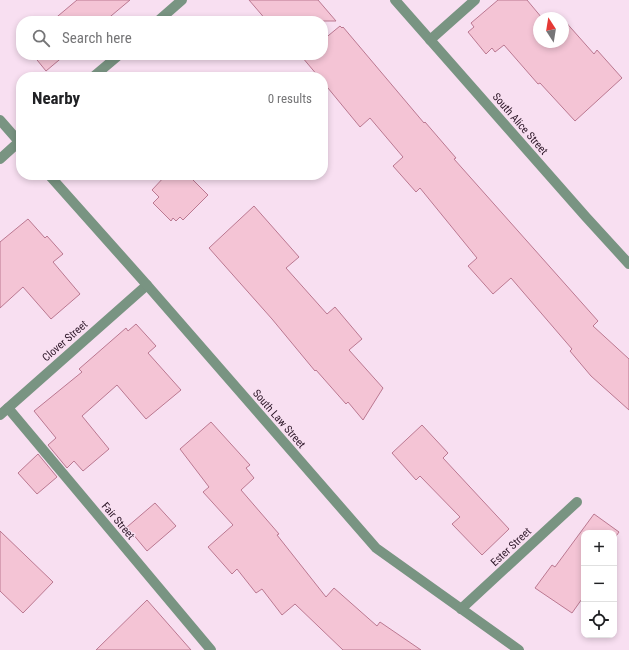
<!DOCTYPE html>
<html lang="en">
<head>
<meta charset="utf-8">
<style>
  :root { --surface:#fff; --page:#f6f6f6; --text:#202124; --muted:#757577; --line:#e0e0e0 }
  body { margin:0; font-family:"Roboto Condensed",sans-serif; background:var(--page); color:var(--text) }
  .controls { position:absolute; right:12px; bottom:12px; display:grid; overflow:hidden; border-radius:8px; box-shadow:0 2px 6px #0003 }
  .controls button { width:36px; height:36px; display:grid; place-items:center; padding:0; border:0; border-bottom:1px solid var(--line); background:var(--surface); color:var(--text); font:20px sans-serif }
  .compass { position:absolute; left:533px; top:12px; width:36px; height:36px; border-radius:50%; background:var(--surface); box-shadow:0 2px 6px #0003; rotate:348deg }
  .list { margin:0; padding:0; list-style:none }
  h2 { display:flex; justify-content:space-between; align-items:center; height:52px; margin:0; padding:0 16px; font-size:17px }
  h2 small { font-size:13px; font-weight:400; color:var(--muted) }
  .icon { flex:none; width:22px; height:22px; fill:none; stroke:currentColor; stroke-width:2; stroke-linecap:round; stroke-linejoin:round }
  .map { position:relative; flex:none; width:629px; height:650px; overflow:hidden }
  .search { position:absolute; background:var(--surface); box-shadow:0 2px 6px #0003; left:16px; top:16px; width:312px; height:44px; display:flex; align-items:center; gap:10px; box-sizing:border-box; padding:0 14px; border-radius:16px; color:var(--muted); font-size:15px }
  .panel { position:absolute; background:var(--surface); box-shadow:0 2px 6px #0003; left:16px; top:72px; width:312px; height:108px; border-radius:16px }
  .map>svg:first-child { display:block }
  .building { fill:#f4c4d5; stroke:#bb7891 }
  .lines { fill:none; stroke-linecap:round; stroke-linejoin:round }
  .lane { stroke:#799482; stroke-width:10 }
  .street { stroke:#799482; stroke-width:10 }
  .labels { text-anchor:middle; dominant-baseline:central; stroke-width:3; stroke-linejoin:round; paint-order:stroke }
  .street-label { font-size:11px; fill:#2b1526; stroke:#f8dff1 }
</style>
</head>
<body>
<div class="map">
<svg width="629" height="650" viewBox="0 0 629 650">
  <rect width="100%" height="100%" fill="#f8dff1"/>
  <!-- building -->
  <g class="building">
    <path d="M 77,0 L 130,0 L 105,21 L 52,21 Z"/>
    <path d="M 249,0 L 318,0 L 336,21 L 267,21 Z"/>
    <path d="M 498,0 L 527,0 L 542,18 L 539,18 L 539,42 L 563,42 L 563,19 L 594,54 L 597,50 L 622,78 L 575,121 L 540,83 L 538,84 L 504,45 L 495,52 L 492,48 L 486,54 L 468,32 L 474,27 L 471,23 Z"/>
    <path d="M 340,26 L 342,28 L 343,27 L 424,123 L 425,122 L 456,158 L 454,159 L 598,321 L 593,326 L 629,359 L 629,410 L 591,376 L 570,351 L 572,349 L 511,278 L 493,294 L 468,266 L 477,258 L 420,188 L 416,192 L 393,166 L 403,157 L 370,118 L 360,127 L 323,82 L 323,77 L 318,76 L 302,57 L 305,55 L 323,55 L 323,40 Z"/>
    <path d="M 33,55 L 65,55 L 46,71 Z"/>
    <path d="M 166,175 L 188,175 L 208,195 L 183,220 L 180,217 L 176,221 L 173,218 L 171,221 L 153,203 L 159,197 L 152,190 Z"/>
    <path d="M 254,206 L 299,257 L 286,268 L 327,314 L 335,307 L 362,339 L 349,350 L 383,388 L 363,420 L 348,402 L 346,404 L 316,370 L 315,371 L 272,319 L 209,248 Z"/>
    <path d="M 28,219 L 45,238 L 47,236 L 63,254 L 53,262 L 80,294 L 51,319 L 23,287 L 0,308 L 0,242 Z"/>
    <path d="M 136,324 L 156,346 L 148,353 L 181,390 L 146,419 L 117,385 L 82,416 L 109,449 L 83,471 L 74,461 L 67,468 L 48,445 L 56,438 L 34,411 L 82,372 L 79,369 L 126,328 L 128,331 Z"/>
    <path d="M 211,422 L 250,465 L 246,468 L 254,478 L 241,490 L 279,534 L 277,535 L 326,597 L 334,588 L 377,626 L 380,622 L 421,650 L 343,650 L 295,604 L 282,615 L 262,589 L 256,593 L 237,569 L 232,574 L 208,547 L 233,525 L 203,492 L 209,487 L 180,449 Z"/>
    <path d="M 422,425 L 448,453 L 443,458 L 509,529 L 482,555 L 452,524 L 460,517 L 420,476 L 416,480 L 392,453 Z"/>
    <path d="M 38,454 L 57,477 L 37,494 L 18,473 Z"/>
    <path d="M 155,503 L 176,526 L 147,551 L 127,527 Z"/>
    <path d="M 594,514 L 619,532 L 614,539 L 614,533 L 584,533 L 584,596 L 572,613 L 535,588 L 552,565 L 555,567 Z"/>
    <path d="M 0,531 L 53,582 L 23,613 L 0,591 Z"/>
    <path d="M 147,600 L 191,650 L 96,650 Z"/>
  </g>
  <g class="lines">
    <!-- lane -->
    <g class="lane">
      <path d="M 430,40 L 475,0"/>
      <path d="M 8,408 L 211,650"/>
      <path d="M 0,415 L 147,285"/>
      <path d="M 461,609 L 577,502"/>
    </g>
    <!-- street -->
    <g class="street">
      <path d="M 395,0 L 586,217 L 629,264"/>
      <path d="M 158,21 L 182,0"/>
      <path d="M 93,77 L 119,55"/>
      <path d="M 0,120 L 21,144"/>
      <path d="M 0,159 L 21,140"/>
      <path d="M 49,175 L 147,285 L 376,548 L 519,650"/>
    </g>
  </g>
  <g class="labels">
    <!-- street labels -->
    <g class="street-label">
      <text transform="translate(520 124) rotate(49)">South Alice Street</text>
      <text transform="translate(65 341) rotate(-41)">Clover Street</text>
      <text transform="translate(279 419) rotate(49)">South Law Street</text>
      <text transform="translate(118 521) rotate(50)">Fair Street</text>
      <text transform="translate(511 547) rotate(-43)">Ester Street</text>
    </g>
  </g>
</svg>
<div class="controls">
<button>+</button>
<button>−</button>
<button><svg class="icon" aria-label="locate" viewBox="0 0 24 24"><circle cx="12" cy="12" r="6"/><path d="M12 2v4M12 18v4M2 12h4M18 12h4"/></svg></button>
</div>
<svg class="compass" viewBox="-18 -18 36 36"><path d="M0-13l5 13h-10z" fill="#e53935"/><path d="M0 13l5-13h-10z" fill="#757577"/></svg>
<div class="search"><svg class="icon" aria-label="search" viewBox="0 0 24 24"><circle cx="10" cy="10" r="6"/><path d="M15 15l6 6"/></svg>Search here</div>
<section class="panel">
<h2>Nearby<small>0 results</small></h2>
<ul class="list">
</ul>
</section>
</div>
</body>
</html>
